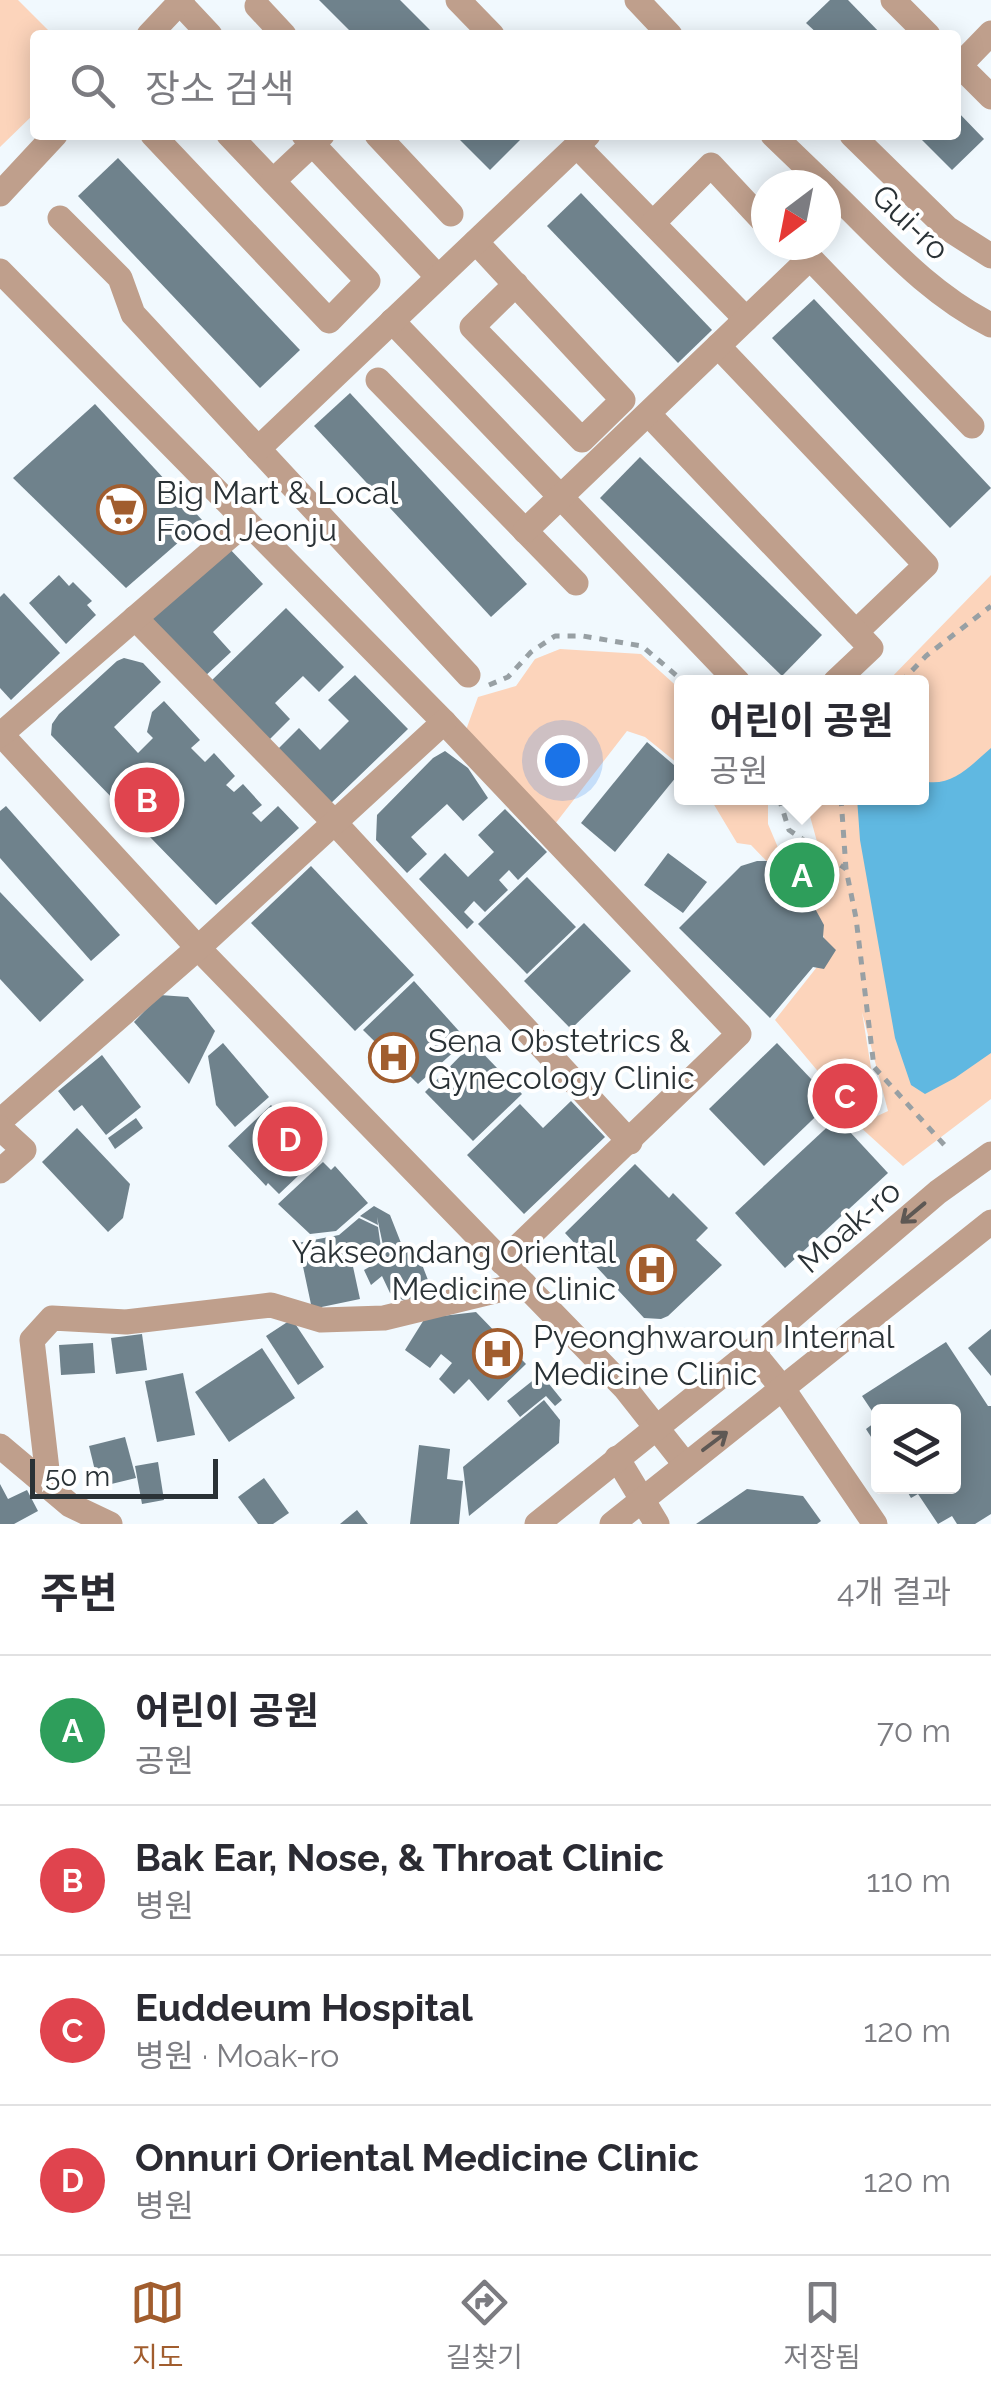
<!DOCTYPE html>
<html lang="ko">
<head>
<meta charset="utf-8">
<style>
  :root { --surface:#fff; --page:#f7f7f7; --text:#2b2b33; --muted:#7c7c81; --line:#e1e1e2; --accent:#a15d2e }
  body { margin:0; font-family:Raleway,"Noto Sans KR",sans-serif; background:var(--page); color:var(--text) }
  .controls { position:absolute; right:30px; bottom:30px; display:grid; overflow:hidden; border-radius:10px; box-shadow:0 5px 25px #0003 }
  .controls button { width:90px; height:90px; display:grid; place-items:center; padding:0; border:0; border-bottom:2px solid var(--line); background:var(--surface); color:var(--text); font:50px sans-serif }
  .compass { position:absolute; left:751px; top:170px; width:90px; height:90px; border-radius:50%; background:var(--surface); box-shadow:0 5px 25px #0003; rotate:212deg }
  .scale { position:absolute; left:30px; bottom:25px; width:188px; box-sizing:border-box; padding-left:10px; border:5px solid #2a3236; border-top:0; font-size:28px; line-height:35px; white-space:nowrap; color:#2a3236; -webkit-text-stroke:8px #fff; paint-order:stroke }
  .you { position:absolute; left:562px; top:760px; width:35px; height:35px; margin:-25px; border:8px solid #fff; border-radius:50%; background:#1a73e8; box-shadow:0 0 0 15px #1a73e833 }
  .badge { display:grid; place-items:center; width:65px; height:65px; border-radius:50%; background:var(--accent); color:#fff; font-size:32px; font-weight:700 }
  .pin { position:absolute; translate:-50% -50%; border:5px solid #fff; box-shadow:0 2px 10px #0006 }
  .popup { position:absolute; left:674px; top:675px; width:255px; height:130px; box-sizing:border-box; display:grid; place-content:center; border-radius:10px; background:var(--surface); filter:drop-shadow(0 2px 8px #0005); font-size:32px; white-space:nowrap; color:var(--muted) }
  .popup b { font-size:38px; color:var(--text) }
  .popup::after { content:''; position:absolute; left:50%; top:100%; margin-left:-20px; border:20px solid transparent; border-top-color:var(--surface) }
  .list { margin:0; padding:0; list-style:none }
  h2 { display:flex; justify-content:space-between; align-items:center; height:130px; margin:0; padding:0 40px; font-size:42px }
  h2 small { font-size:32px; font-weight:400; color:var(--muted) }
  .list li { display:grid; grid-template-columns:65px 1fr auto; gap:30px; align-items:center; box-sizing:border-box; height:150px; padding:0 40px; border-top:2px solid var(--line) }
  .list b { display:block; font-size:38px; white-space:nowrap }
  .list p { margin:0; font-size:32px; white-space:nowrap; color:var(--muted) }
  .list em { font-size:32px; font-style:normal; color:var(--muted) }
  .icon { flex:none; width:55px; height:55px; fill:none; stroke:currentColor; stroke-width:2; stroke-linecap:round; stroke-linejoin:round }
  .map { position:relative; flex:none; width:991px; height:1524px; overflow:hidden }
  .search { position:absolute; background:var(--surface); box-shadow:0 5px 25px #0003; left:30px; right:30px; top:30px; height:110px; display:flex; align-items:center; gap:25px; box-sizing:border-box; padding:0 35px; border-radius:10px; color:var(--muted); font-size:38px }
  .sheet { height:730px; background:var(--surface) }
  nav { display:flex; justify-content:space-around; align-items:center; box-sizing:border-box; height:140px; border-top:2px solid var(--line); background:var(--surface); font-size:28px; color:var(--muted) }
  nav a { display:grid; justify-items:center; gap:5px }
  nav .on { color:var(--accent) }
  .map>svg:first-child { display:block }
  .green { fill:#fcd4bb }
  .water { fill:#60b8e1 }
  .building { fill:#6f828c }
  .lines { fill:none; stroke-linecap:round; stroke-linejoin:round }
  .path { stroke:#98a0a4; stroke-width:5; stroke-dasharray:8 8; stroke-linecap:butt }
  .minor { stroke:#bf9f8c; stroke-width:25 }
  .oneway { stroke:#5e5854 }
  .labels { text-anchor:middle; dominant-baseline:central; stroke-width:8; stroke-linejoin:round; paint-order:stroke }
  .street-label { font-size:32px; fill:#2a3236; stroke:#fff }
  .poi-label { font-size:32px; fill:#2a3236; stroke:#fff; text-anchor:start }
</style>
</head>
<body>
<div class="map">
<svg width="991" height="1524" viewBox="0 0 991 1524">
  <rect width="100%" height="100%" fill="#f1f9fe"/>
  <!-- green -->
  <g class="green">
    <path d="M 0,0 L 18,0 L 53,35 L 35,35 L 35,113 L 0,147 Z"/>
    <path d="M 991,575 L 991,1099 L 903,1166 L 858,1125 L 888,1111 L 862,1012 L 876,1099 L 852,1112 L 775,1020 L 828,953 L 817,913 L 751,845 L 737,843 L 710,798 L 768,798 L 768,824 L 779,850 L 816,862 L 827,878 L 805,798 L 922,798 L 922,682 L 887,682 Z"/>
    <path d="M 560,649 L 641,654 L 682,691 L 682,767 L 645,737 L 627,731 L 555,824 L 466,730 L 478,697 L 516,686 L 535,659 Z"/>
  </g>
  <!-- water -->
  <path class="water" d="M 991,748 L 991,1053 L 955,1078 L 925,1094 L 911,1085 L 895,1038 L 860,840 L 857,798 L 922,798 L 922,781 C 952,788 970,766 991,748 Z"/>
  <!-- building -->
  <g class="building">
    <path d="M 319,0 L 400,0 L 435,35 L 354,35 Z"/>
    <path d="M 830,0 L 848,0 L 882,35 L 819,35 L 806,23 Z"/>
    <path d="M 956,110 L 984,139 L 952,170 L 917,135 L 956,135 Z"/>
    <path d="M 455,135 L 525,135 L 490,170 Z"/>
    <path d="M 118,158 L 300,350 L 260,388 L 78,196 Z"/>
    <path d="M 581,193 L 712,330 L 678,363 L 547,226 Z"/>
    <path d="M 814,299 L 991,488 L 950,528 L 772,338 Z"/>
    <path d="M 350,393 L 527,584 L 491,617 L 314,426 Z"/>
    <path d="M 95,404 L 203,521 L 126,588 L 13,478 Z"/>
    <path d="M 640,457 L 822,635 L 782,676 L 600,498 Z"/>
    <path d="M 227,546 L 263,584 L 213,632 L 231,652 L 203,678 L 149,619 Z"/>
    <path d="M 59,575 L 69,586 L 73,582 L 92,601 L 87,605 L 96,615 L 66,644 L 29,603 Z"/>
    <path d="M 4,593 L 60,653 L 11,700 L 0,688 L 0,597 Z"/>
    <path d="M 286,608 L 344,667 L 319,692 L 303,676 L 275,703 L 290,719 L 267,742 L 210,682 Z"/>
    <path d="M 124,658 L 143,663 L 161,682 L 114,727 L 138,753 L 153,738 L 147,732 L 152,712 L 164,701 L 200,740 L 191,748 L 205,762 L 214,753 L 235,776 L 226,785 L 234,792 L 243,784 L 262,805 L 252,813 L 261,822 L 278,806 L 299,828 L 216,905 L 51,735 L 52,724 L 59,714 L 117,661 Z"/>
    <path d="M 355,675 L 408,729 L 328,806 L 275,752 L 299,728 L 320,750 L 349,721 L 328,700 Z"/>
    <path d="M 647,742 L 681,771 L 615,852 L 581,823 Z"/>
    <path d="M 445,751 L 468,768 L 488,798 L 463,821 L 447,804 L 411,837 L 427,854 L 407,873 L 376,840 L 377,815 L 433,758 Z"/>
    <path d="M 6,806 L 120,935 L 91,961 L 0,858 L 0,811 Z"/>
    <path d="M 505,809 L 547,852 L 518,880 L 509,870 L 499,880 L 508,890 L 485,912 L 474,901 L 464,912 L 474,922 L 467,929 L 419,879 L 445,853 L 468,877 L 494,852 L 478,835 Z"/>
    <path d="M 668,853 L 707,882 L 683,913 L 644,885 Z"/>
    <path d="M 757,861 L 769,861 L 781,867 L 786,885 L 795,887 L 798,895 L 812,903 L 824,925 L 823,937 L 836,950 L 824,969 L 813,967 L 770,1018 L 679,928 L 741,866 Z"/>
    <path d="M 311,866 L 414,975 L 355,1031 L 251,923 Z"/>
    <path d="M 527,877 L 576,927 L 527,974 L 478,924 Z"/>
    <path d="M 0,892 L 84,980 L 40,1022 L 0,979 Z"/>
    <path d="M 584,923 L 631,971 L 571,1029 L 524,981 Z"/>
    <path d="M 414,981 L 467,1040 L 418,1084 L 363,1030 Z"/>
    <path d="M 160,995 L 188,997 L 215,1031 L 189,1084 L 134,1022 Z"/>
    <path d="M 223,1043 L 269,1097 L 235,1127 L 216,1105 L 208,1056 Z"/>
    <path d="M 473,1043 L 522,1094 L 473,1141 L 425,1092 Z"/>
    <path d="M 777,1043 L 832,1101 L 764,1166 L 709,1109 Z"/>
    <path d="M 102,1055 L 141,1107 L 106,1135 L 82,1105 L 74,1111 L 58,1091 Z"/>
    <path d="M 571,1101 L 605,1137 L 524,1214 L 467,1155 L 520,1104 L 543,1128 Z"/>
    <path d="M 271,1105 L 312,1147 L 309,1149 L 317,1158 L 279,1194 L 268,1183 L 266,1186 L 228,1146 Z"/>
    <path d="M 136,1118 L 143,1128 L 115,1149 L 108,1138 Z"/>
    <path d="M 837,1118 L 888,1173 L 785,1268 L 735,1213 Z"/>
    <path d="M 77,1128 L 130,1184 L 123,1218 L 108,1232 L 42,1162 Z"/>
    <path d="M 323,1162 L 331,1170 L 335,1166 L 368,1203 L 336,1231 L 310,1234 L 278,1204 Z"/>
    <path d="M 635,1164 L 669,1198 L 673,1193 L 708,1228 L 696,1240 L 722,1265 L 668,1316 L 661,1319 L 644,1318 L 565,1233 Z"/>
    <path d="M 374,1206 L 390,1215 L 401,1243 L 416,1249 L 428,1280 L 426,1286 L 408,1303 L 390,1293 L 382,1276 L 371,1285 L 364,1270 L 378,1262 L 384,1250 L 377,1217 L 378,1225 L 360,1216 Z"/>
    <path d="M 359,1218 L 378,1227 L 381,1248 L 380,1254 L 374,1259 L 365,1263 L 352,1262 L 360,1299 L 312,1309 L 298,1243 L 339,1235 Z"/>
    <path d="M 476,1312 L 526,1364 L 488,1401 L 469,1379 L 454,1394 L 439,1379 L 452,1363 L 441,1354 L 430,1368 L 405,1350 L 425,1318 Z"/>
    <path d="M 292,1319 L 324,1367 L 298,1385 L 266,1336 Z"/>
    <path d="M 991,1329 L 991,1376 L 968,1348 Z"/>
    <path d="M 142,1334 L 147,1370 L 116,1374 L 111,1338 Z"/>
    <path d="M 946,1342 L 988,1406 L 991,1406 L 991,1514 L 975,1524 L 957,1524 L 952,1516 L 938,1524 L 918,1494 L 911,1498 L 904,1486 L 954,1486 L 954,1412 L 878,1412 L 878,1420 L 862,1396 Z"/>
    <path d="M 93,1343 L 95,1373 L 61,1375 L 59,1345 Z"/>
    <path d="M 262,1348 L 295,1398 L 229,1442 L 195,1392 Z"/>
    <path d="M 183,1373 L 195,1435 L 157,1442 L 145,1381 Z"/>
    <path d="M 541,1374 L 562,1400 L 555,1406 L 546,1396 L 520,1417 L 507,1401 Z"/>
    <path d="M 544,1400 L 560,1420 L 559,1443 L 469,1516 L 463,1467 Z"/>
    <path d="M 878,1420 L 878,1448 L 866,1429 Z"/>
    <path d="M 125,1437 L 136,1478 L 99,1487 L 89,1446 Z"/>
    <path d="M 419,1445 L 450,1449 L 447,1479 L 463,1481 L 459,1524 L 410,1524 Z"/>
    <path d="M 158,1462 L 164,1500 L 142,1504 L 135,1466 Z"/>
    <path d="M 264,1478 L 289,1513 L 273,1524 L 258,1524 L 238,1497 Z"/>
    <path d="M 0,1484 L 8,1499 L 27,1490 L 38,1511 L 14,1524 L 0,1524 Z"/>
    <path d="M 747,1489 L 803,1496 L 821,1521 L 817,1524 L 696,1524 Z"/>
    <path d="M 357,1510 L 368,1524 L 340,1524 Z"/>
  </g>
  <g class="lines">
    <!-- path -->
    <g class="path">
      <path d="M 901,682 L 926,656 L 991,606"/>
      <path d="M 489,685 L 508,677 L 531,652 L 555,636 L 583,636 L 642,646 L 684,682"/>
      <path d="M 779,798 L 789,830 L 846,869"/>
      <path d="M 841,798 L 846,869 L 856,918 L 874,1067 L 948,1149"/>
    </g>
    <!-- minor -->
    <g class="minor">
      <path d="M 458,0 L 492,35"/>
      <path d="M 637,0 L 670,35"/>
      <path d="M 893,0 L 928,35"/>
      <path d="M 180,3 L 210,35"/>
      <path d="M 257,6 L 284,35"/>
      <path d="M 149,35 L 182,0"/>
      <path d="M 956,62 L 991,97"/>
      <path d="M 959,66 L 991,33"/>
      <path d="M 153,135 L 329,321 L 368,281 L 229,135"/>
      <path d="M 304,135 L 438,277"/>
      <path d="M 377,135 L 451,214"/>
      <path d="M 773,135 L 825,185"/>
      <path d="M 852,135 L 947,228 L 991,256"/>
      <path d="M 577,146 L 746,319"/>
      <path d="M 273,181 L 322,135"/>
      <path d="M 826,186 C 879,236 925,292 991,325"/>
      <path d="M 0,194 L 55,135"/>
      <path d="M 60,218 L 120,278 L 133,314 L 468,675"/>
      <path d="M 653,223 L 711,165 L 766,224"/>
      <path d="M 476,242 L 623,400 L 582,440 L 472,327 L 516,284"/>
      <path d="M 0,271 L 444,722 L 739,1034 L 502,1262"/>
      <path d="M 392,321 L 738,682"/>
      <path d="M 718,346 L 926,565 L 856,632"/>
      <path d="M 378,380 L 576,583"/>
      <path d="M 656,422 L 871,648 L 835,682"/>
      <path d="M 258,449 L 588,135"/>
      <path d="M 525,531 L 810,258 L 972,426"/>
      <path d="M 135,618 L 335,823 L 630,1142"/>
      <path d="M 0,733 L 198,948 L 625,1388 L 685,1464"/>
      <path d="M 0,735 L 245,523"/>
      <path d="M 0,1121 L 198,948 L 444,722"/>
      <path d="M 0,1128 L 24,1150 L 0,1171"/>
      <path d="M 752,1351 L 783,1389 L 875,1524"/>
      <path d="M 0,1446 L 70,1505 L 110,1524"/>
      <path d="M 617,1458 L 657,1524"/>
      <path d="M 49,1487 L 32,1340 L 52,1318 L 126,1322 L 271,1305 L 321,1320 L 384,1318 L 524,1284"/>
      <path d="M 537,1524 L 752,1351 L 938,1192 L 991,1154"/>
      <path d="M 612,1524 L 991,1222"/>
    </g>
  </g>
  <!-- one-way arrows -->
  <defs><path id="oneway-shaft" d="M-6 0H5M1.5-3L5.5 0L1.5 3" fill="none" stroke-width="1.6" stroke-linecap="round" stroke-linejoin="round" transform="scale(2.5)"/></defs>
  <g class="oneway">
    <use href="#oneway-shaft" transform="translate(913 1213) rotate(140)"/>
    <use href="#oneway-shaft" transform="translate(715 1441) rotate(-37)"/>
  </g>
  <!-- icons -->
  <defs>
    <symbol id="supermarket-ring" viewBox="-11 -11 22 22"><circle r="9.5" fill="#fff" stroke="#a15d2e" stroke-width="1.5"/><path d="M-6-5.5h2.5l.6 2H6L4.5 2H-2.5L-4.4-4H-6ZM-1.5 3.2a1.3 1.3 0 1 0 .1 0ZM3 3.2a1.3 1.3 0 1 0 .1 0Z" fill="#a15d2e"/></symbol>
    <symbol id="hospital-ring" viewBox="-11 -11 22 22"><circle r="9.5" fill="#fff" stroke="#a15d2e" stroke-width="1.5"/><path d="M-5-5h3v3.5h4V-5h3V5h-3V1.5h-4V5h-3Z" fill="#a15d2e"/></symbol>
  </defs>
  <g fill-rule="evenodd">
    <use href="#supermarket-ring" x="94" y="482" width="55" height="55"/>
    <use href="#hospital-ring" x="366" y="1030" width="55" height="55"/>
    <use href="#hospital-ring" x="624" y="1242" width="55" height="55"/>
    <use href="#hospital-ring" x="470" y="1326" width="55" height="55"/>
  </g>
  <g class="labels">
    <!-- street labels -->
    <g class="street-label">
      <text transform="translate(911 222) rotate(44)">Gui-ro</text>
      <text transform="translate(849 1226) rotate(-41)">Moak-ro</text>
    </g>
    <!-- poi labels -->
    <g class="poi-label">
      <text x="156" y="492">Big Mart &amp; Local<tspan x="156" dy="37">Food Jeonju</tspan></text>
      <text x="428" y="1040">Sena Obstetrics &amp;<tspan x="428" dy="37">Gynecology Clinic</tspan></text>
      <text x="616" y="1251" text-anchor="end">Yakseondang Oriental<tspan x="616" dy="37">Medicine Clinic</tspan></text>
      <text x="533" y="1336">Pyeonghwaroun Internal<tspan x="533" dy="37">Medicine Clinic</tspan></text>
    </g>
  </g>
</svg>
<div class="controls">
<button><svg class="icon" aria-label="layers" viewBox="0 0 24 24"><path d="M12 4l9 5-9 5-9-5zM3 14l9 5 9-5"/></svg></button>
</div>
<svg class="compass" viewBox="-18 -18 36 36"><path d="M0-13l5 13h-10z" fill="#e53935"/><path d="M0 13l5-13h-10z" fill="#7c7c81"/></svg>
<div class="scale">50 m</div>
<div class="you"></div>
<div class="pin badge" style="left:802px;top:875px;background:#2e9e5b">A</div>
<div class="popup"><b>어린이 공원</b>공원</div>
<div class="pin badge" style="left:147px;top:800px;background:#e0444e">B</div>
<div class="pin badge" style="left:845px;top:1096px;background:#e0444e">C</div>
<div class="pin badge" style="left:290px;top:1139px;background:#e0444e">D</div>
<div class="search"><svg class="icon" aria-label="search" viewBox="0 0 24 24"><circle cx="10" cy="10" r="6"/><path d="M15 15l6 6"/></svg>장소 검색</div>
</div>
<section class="sheet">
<h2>주변<small>4개 결과</small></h2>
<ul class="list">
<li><span class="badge" style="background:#2e9e5b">A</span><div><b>어린이 공원</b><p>공원</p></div><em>70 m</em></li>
<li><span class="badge" style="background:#e0444e">B</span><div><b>Bak Ear, Nose, &amp; Throat Clinic</b><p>병원</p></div><em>110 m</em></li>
<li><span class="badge" style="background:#e0444e">C</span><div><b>Euddeum Hospital</b><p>병원 · Moak-ro</p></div><em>120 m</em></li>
<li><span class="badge" style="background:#e0444e">D</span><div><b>Onnuri Oriental Medicine Clinic</b><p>병원</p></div><em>120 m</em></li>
</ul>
</section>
<nav>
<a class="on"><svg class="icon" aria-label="map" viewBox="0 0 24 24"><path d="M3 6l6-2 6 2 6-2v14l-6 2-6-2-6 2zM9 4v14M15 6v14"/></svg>지도</a>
<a><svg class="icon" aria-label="directions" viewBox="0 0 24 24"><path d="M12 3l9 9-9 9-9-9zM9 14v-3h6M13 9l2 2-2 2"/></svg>길찾기</a>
<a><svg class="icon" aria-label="saved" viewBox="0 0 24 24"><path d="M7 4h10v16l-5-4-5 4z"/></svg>저장됨</a>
</nav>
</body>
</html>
